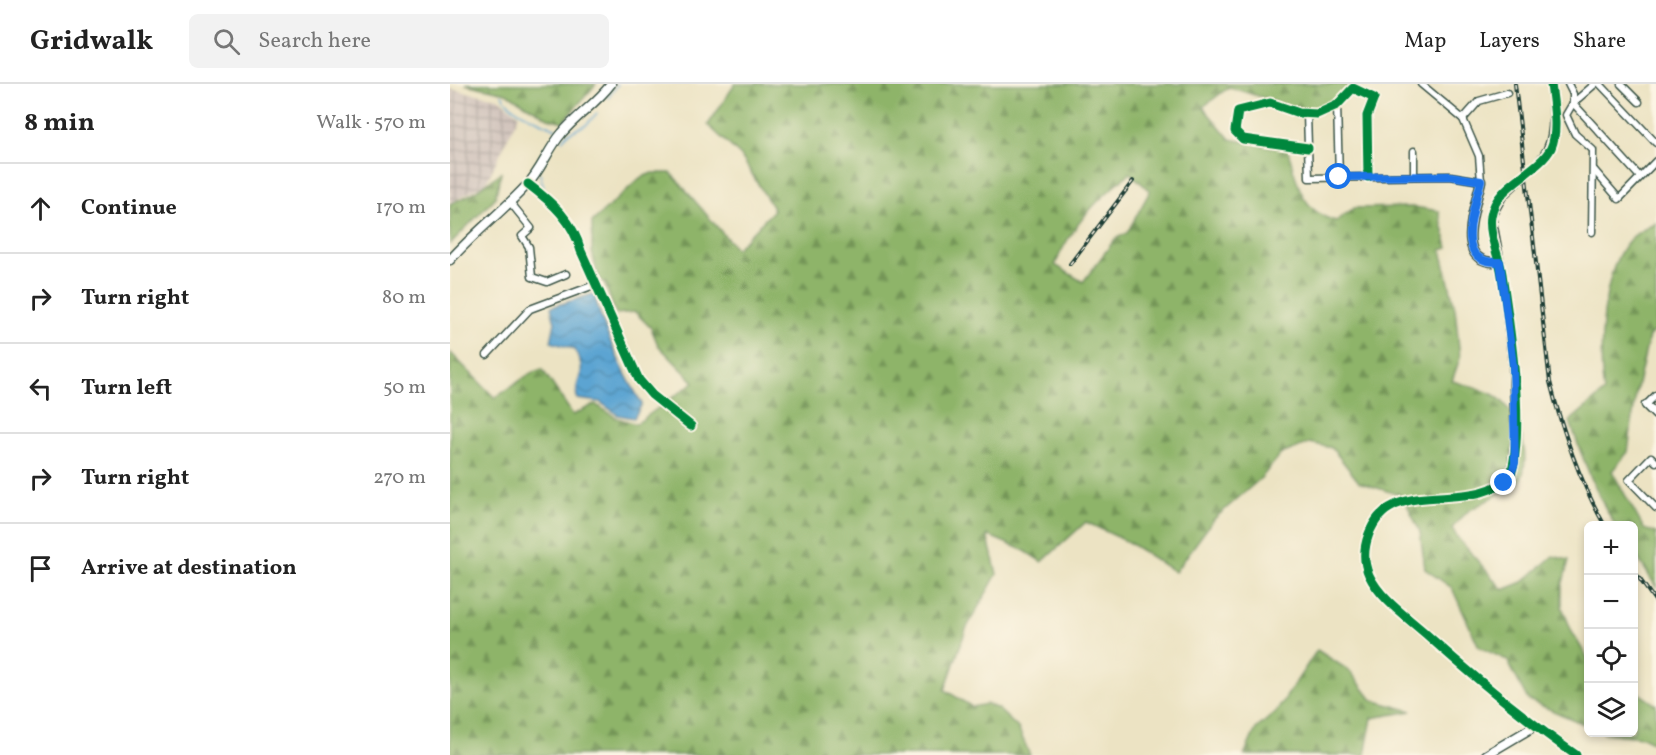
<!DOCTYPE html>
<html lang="en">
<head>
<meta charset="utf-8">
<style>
  :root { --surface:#fff; --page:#f2f2f2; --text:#222; --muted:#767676; --line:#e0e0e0 }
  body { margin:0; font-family:Vollkorn,serif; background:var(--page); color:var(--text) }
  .controls { position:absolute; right:18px; bottom:18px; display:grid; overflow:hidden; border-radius:9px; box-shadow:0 3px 9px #0003 }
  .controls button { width:54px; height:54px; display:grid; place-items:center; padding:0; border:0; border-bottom:2px solid var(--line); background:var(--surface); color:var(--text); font:30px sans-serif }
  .stop { position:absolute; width:18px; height:18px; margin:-14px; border:4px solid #1a73e8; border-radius:50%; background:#fff }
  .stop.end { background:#1a73e8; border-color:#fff; box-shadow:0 2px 6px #0008 }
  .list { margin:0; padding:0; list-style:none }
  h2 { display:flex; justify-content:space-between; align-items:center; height:78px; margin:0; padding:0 24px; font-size:26px }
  h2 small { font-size:20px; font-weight:400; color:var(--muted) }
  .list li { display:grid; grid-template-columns:39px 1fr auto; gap:18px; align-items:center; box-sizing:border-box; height:90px; padding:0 24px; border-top:2px solid var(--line) }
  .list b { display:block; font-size:22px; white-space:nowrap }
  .list em { font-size:20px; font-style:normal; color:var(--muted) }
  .icon { flex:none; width:33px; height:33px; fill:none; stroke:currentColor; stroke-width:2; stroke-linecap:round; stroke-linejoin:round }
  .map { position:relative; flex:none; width:1206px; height:671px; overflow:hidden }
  header { display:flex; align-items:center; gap:36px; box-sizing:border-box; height:84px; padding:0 30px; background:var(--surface); border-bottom:2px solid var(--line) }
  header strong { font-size:28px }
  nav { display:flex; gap:33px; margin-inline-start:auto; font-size:21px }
  .search { width:420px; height:54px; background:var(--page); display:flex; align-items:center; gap:15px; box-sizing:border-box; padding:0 21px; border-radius:9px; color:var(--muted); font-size:22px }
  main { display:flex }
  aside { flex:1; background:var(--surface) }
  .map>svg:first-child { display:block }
  .industrial { fill:url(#industrial-grid) }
  .forest { fill:url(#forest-firs); stroke:#56784e; stroke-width:1.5; fill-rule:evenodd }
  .water { fill:url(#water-waves); stroke:#3d7083; stroke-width:1.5 }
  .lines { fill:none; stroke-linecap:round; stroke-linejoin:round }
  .stream { stroke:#5ba4d2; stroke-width:1.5 }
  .street-casing { stroke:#3e5649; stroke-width:9 }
  .secondary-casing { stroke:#3e5649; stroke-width:11 }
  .street { stroke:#fff; stroke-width:6 }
  .secondary { stroke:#fff; stroke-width:8 }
  .rail-casing { stroke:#1f3d34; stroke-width:4 }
  .rail { stroke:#fcf5e5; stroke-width:1.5; stroke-dasharray:4.5; stroke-linecap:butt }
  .secondary-bridge-casing { stroke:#3e5649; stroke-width:11; stroke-linecap:butt }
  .secondary-bridge { stroke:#fff; stroke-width:8 }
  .cycleway-casing { stroke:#fcf5e5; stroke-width:13 }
  .cycleway { stroke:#00873e; stroke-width:9 }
  .route { stroke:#1a73e8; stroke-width:8 }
</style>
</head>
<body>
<header>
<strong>Gridwalk</strong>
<div class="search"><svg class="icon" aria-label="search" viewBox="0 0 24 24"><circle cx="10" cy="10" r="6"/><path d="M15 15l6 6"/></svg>Search here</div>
<nav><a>Map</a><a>Layers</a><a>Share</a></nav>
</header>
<main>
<aside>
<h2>8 min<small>Walk · 570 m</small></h2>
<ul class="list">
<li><svg class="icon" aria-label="ahead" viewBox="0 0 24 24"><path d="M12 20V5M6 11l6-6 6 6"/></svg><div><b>Continue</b></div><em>170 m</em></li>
<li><svg class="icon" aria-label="right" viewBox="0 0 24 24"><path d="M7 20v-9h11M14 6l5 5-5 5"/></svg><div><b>Turn right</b></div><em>80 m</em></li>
<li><svg class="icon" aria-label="left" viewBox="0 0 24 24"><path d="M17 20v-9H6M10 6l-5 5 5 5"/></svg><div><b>Turn left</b></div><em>50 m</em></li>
<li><svg class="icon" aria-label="right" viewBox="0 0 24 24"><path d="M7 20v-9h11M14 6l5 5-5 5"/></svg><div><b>Turn right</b></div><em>270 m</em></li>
<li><svg class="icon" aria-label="arrive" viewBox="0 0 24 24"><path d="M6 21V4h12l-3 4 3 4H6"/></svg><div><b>Arrive at destination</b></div></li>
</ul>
</aside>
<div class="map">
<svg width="1206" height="671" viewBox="0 0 1206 671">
  <defs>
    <pattern id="industrial-grid" width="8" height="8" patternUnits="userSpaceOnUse" patternTransform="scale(1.5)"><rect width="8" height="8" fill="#cfc1ba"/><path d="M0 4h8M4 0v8" fill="none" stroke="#a79e98"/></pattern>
    <pattern id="forest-firs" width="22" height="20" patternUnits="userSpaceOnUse" patternTransform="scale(1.5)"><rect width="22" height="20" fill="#8eb469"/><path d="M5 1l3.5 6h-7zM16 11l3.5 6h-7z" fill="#739457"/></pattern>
    <pattern id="water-waves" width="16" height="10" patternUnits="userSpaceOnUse" patternTransform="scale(1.5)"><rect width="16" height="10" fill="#5ba4d2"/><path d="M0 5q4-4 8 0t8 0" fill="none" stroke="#4b87ab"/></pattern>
  </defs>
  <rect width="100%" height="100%" fill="#fcf5e5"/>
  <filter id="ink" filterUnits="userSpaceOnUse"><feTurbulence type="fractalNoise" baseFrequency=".0167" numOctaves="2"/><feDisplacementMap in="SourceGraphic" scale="12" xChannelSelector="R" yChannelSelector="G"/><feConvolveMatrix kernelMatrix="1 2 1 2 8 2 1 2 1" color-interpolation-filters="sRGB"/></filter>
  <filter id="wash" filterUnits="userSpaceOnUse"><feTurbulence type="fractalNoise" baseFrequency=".008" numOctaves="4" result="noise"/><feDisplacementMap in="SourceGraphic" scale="24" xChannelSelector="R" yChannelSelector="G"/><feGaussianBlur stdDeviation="1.35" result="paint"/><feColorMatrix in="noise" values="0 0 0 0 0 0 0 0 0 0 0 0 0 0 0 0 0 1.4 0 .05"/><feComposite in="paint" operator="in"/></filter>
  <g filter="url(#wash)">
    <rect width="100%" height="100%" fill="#ece3c3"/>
    <!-- industrial -->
    <path class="industrial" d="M 0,5 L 48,14 L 69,31 L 36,99 L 0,119 Z"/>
    <!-- forest -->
    <g class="forest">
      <path d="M 15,0 L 146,0 L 113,38 L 98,34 L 56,9 Z"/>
      <path d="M 285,0 L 899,0 L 895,10 L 862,29 L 779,3 L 753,23 L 780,55 L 838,66 C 847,98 851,128 886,137 L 904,124 L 964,123 L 989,127 L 998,164 L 991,166 L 1005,224 L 1010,274 L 1002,297 C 1015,301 1029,304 1042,310 C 1068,323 1084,374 1069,399 L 1018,427 L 1002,444 L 1007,453 L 1053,506 L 1073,498 L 1103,472 L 1119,476 L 1112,502 L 1112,523 L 1122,548 L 1138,575 L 1138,642 L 1078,616 L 1057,576 L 1029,563 L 1002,504 L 975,485 L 970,448 L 953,412 L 909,398 L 882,364 L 860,359 L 831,370 L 811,394 L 764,435 L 725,488 L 678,458 L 636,438 L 592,478 L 575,467 L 537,451 L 547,490 L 516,545 L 495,606 L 522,623 L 537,620 L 548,625 L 568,644 L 580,671 L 0,671 L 0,268 L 45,314 L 81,289 L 92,285 L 123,331 L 145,320 L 167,334 L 186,340 L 244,298 L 208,261 L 201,244 L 185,228 L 166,230 L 155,200 L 148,193 L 142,168 L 142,138 L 190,94 L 202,89 L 221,89 L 286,165 L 324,126 L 291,72 L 258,41 ZM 680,89 L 700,107 L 677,149 L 665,155 L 633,198 L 605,181 C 621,142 647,115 680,89 Z"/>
      <path d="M 51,89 L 45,114 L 0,160 L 0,120 L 21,110 Z"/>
      <path d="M 1206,139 L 1206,246 L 1199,252 L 1186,309 L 1178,368 L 1162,387 L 1194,445 L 1206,449 L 1206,503 L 1184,468 L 1184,442 L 1165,441 C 1145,408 1132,374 1120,337 L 1154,308 C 1148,271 1152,190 1176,160 C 1184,149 1195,145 1206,139 Z"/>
      <path d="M 867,566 L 900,587 L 922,616 L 962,627 L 922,634 L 915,671 L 794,671 L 806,645 L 827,627 Z"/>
      <path d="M 1184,606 L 1206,621 L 1206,660 L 1192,653 L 1152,649 L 1184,648 Z"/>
    </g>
    <!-- water -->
    <path class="water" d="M 144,210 C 154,248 172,286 192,320 L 184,334 L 168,331 L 150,318 L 127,315 C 123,291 141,293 124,265 L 101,258 L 105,238 L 101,223 Z"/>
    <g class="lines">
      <!-- stream -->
      <g class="stream">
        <path d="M 52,11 C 61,28 89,36 106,45"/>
        <path d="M 158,14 L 168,0"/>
        <path d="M 117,50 L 137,40 L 147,29"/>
        <path d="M 112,56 L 118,50"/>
        <path d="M 90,90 L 95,109"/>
        <path d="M 154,225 L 160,243 L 157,249"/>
      </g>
    </g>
  </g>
  <g filter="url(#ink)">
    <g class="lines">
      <defs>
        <g id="street">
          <path d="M 1118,0 L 1123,10 L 1123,19 L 1190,93"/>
          <path d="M 1150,0 L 1206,59"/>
          <path d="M 1171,0 L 1189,18"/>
          <path d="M 887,21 L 889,93"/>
          <path d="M 857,30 L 859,94 L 1000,92 L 1031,97 L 1029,72 L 1013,35 L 971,0"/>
          <path d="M 1013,35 L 1029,17 L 1057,9"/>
          <path d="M 858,64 L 793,55 L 785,47 L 788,27 L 820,19 L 849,29 L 867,30 L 887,21 L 903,4 L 924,14 L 917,32 L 918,93"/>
          <path d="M 964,67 L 964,92"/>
          <path d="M 1144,86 L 1169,115 L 1206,77"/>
          <path d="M 78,100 C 103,119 123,137 131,167 L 189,296 L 202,311 L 241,342"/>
          <path d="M 60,118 L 81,144 L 72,152 L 79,163 L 82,193 L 97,198 L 116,190"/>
          <path d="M 1142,148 L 1143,66 L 1125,50 L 1116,31 L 1123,19 L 1145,0"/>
          <path d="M 37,271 L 80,225 L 147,200"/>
          <path d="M 1196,321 L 1206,311"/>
          <path d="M 1206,378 L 1201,373 L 1179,396 L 1206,424"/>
        </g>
        <g id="secondary">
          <path d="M 1101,0 L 1103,20"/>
          <path d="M 1031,97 C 1025,125 1002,182 1050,178"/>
          <path d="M 1052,112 L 1041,132 L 1054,201 L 1063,281 L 1066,352 L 1061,390 C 1035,423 980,405 945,421 C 920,432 908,467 919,491 C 930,515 957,533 976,550 C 1024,593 1073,634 1126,671"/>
          <path d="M 0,176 C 24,149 52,128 76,102 C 91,87 98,65 112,49 C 127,31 147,19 161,0"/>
          <path d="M 1196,321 L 1206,331"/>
          <path d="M 1036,671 L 1085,642"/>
        </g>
      </defs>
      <!-- street casing -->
      <use href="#street" class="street-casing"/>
      <!-- secondary casing -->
      <use href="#secondary" class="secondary-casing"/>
      <!-- street -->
      <use href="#street" class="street"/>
      <!-- secondary -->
      <use href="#secondary" class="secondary"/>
      <defs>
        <g id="rail">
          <path d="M 1065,0 L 1100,298 C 1113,349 1129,396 1155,442"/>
          <path d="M 620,180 L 683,97"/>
          <path d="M 1184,487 L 1206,518"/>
        </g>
      </defs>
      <!-- rail casing -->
      <use href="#rail" class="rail-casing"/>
      <!-- rail -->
      <use href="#rail" class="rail"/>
      <defs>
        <path id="secondary-bridge" d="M 1052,112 C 1088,76 1107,77 1103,20"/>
      </defs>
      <!-- secondary-bridge casing -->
      <use href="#secondary-bridge" class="secondary-bridge-casing"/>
      <!-- secondary-bridge -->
      <use href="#secondary-bridge" class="secondary-bridge"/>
      <defs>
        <g id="cycleway">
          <path d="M 1101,0 C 1103,19 1109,46 1101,64 C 1088,89 1046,100 1041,132 C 1038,150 1049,172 1052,190 C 1060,243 1075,340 1061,390 C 1035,423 980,405 945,421 C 920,432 908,467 919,491 C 930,515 957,533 976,550 C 1024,593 1073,634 1126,671"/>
          <path d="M 858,64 L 793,55 L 785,47 L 788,27 L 820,19 L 849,29 L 867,30 L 887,21 L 903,4 L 924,14 L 917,32 L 918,93"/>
          <path d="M 78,100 C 103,119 123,137 131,167 L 189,296 L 202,311 L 241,342"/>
        </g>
      </defs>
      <!-- cycleway casing -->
      <use href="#cycleway" class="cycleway-casing"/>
      <!-- cycleway -->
      <use href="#cycleway" class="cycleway"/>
    </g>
  </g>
  <g class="lines" filter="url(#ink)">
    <!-- route -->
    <path class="route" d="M 889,93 L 1000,92 L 1031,97 C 1024,125 1002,181 1050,178 L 1063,281 L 1065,379 L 1061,390 L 1054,399"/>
  </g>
</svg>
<div class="controls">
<button>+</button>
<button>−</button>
<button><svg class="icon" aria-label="locate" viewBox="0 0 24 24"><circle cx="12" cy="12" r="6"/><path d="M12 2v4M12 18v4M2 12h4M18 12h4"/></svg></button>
<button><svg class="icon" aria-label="layers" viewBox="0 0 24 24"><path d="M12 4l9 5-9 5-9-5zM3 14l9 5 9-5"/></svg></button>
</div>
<div class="stop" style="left:889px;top:93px"></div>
<div class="stop end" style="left:1054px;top:399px"></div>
</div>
</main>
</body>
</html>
